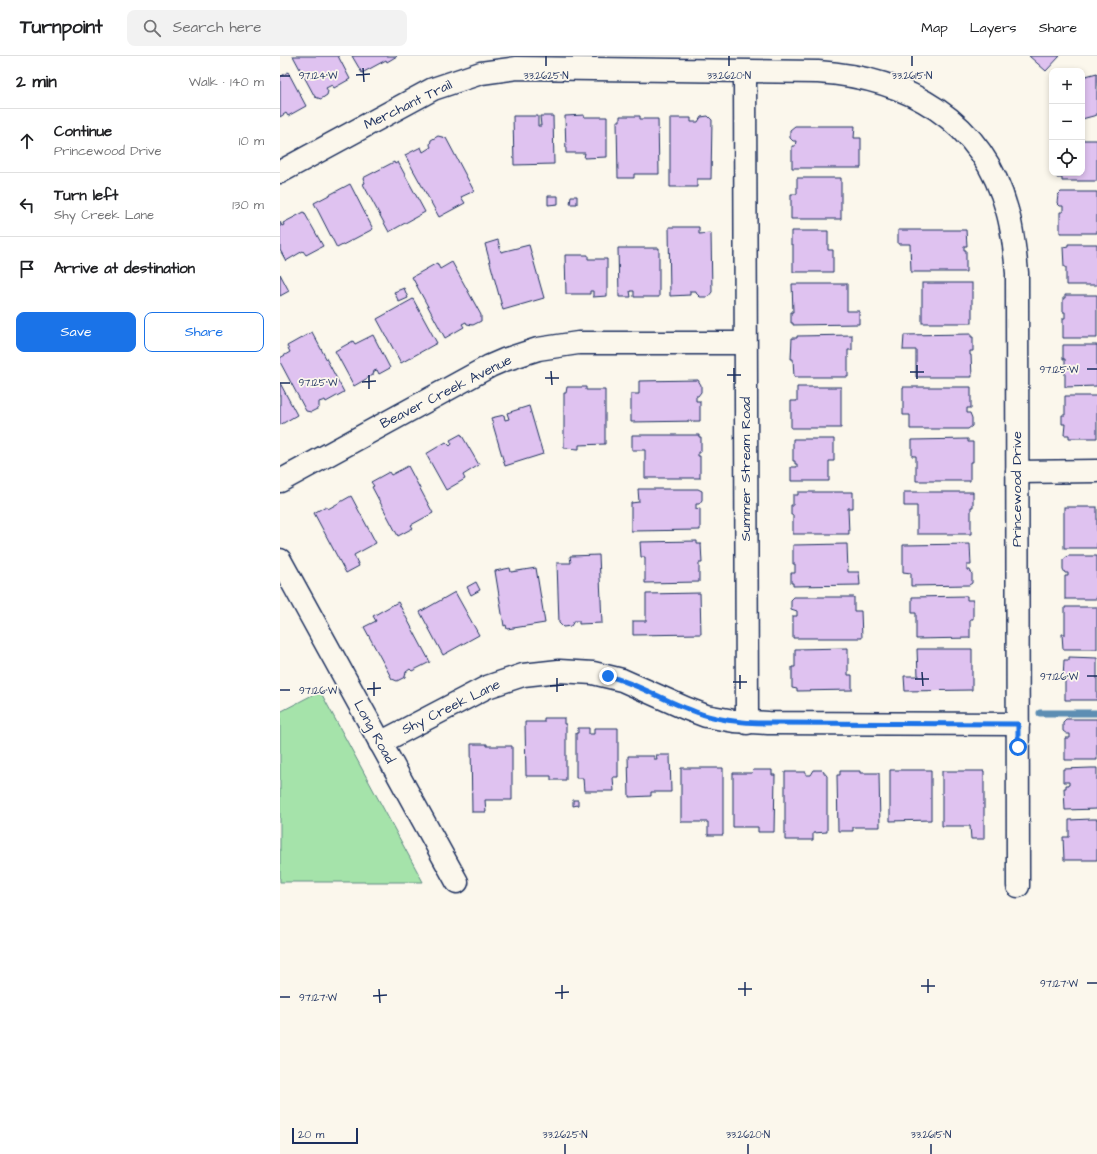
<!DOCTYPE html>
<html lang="en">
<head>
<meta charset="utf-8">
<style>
  :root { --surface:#fff; --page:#f2f2f2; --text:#202124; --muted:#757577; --line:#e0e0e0; --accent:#1a73e8 }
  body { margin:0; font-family:"Architects Daughter",sans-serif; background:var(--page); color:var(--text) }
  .controls { position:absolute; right:12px; top:12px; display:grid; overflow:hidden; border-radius:8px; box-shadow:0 2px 6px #0003 }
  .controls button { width:36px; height:36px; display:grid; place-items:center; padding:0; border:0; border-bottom:1px solid var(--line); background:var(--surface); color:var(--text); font:20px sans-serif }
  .scale { position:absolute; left:12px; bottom:10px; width:66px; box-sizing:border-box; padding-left:4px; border:2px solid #1b2f5e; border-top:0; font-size:11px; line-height:14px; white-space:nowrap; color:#1b2f5e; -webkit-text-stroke:3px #fbf7ec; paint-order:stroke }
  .stop { position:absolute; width:12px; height:12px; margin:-9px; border:3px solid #1a73e8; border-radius:50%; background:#fff }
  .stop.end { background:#1a73e8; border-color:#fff; box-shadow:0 1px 4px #0008 }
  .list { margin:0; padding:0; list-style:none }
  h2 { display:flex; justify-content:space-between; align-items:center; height:52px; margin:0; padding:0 16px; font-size:17px }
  h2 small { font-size:13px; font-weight:400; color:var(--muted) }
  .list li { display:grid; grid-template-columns:26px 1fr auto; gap:12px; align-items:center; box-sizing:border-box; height:64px; padding:0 16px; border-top:1px solid var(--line) }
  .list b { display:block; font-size:15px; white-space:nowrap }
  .list p { margin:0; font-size:13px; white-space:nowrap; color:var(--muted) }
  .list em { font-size:13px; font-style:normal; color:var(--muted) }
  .actions { display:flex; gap:8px; padding:12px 16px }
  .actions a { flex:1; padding:9px 0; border:1px solid var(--accent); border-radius:8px; text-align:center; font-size:14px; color:var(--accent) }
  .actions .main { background:var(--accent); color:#fff }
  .icon { flex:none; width:22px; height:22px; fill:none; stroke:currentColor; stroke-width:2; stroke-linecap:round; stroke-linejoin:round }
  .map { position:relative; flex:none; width:817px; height:1098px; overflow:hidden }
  header { display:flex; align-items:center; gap:24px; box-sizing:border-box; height:56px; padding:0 20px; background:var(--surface); border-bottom:1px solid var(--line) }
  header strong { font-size:19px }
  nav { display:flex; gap:22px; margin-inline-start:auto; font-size:14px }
  .search { width:280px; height:36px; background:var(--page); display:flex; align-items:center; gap:10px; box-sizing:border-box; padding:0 14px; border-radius:8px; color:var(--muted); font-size:15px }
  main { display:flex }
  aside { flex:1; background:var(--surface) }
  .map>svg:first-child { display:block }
  .green { fill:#a5e3aa; stroke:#608984 }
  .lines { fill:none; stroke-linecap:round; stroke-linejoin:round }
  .stream { stroke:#5d8eb3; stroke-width:7 }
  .building { fill:#dfc2f0; stroke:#1b2f5e }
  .minor-casing { stroke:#1b2f5e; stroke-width:25 }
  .minor { stroke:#fbf7ec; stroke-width:22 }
  .route { stroke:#1a73e8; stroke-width:5 }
  .ticks { fill:none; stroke:#1b2f5e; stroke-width:1.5 }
  .labels { text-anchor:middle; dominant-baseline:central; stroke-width:3.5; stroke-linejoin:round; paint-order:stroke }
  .street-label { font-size:14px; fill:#1b2f5e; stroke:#fbf7ec }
  .ticks-label { font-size:10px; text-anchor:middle; fill:#1b2f5e; stroke:#fbf7ec; stroke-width:3.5; stroke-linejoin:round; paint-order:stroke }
</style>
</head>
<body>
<header>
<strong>Turnpoint</strong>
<div class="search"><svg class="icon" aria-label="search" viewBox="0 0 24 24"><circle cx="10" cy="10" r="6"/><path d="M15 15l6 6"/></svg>Search here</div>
<nav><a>Map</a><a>Layers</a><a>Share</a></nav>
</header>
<main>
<aside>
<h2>2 min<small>Walk · 140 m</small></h2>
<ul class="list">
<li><svg class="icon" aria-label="ahead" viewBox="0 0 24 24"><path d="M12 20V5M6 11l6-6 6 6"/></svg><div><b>Continue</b><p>Princewood Drive</p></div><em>10 m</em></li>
<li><svg class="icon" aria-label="left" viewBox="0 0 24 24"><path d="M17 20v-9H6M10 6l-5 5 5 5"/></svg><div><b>Turn left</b><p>Shy Creek Lane</p></div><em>130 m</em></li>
<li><svg class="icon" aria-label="arrive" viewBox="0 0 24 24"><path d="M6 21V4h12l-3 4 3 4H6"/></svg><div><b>Arrive at destination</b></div></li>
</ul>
<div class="actions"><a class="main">Save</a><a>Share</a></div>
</aside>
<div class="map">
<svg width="817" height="1098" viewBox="0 0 817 1098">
  <rect width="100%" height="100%" fill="#fbf7ec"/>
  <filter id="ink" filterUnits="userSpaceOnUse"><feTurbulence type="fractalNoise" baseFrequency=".025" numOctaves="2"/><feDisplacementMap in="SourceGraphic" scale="8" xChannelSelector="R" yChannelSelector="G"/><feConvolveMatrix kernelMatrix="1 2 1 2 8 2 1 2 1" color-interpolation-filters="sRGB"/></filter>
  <g filter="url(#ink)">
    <!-- green -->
    <path class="green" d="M 40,635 L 143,826 L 0,826 L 0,656 Z"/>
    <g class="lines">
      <!-- stream -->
      <path class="stream" d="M 760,657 L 817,657"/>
    </g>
    <!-- building -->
    <g class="building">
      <path d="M 13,0 L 58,0 L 70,23 L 54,32 L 52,29 L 46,32 L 48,35 L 47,39 L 41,43 L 35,41 Z"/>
      <path d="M 72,0 L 117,0 L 107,6 L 106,4 L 82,17 Z"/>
      <path d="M 749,0 L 780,0 L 766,15 Z"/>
      <path d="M 8,16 L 26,50 L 8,60 L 6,57 L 0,61 L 0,21 Z"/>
      <path d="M 817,17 L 817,59 L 802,63 L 802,21 Z"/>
      <path d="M 304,59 L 304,61 L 327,61 L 327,101 L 304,102 L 305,97 L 286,97 L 285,60 Z"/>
      <path d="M 233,60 L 258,60 L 258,70 L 261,70 L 260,60 L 273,60 L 274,108 L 234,109 Z"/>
      <path d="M 340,60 L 360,60 L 360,63 L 378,63 L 379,118 L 354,118 L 354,122 L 338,122 L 337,65 L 340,65 Z"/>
      <path d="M 428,60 L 432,64 L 431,123 L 417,123 L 417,131 L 390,131 L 390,62 L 411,62 L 411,66 L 418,66 L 421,61 Z"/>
      <path d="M 515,70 L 575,70 L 574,82 L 581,82 L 581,112 L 512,112 L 512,90 L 515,90 L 516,85 L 513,85 L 510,82 L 510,74 Z"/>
      <path d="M 158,80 L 166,82 L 194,135 L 181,141 L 185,147 L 159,161 L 125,99 L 141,91 L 143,96 L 151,91 L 150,89 L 151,84 Z"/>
      <path d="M 802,84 L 817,84 L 817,125 L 782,125 L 782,122 L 777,122 L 777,117 L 802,117 Z"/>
      <path d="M 114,106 L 115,108 L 118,106 L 145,156 L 109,176 L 83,128 L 85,127 L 83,122 Z"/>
      <path d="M 517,122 L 561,122 L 561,163 L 511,163 L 511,138 L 517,138 Z"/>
      <path d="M 70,128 L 93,173 L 57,192 L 34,147 Z"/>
      <path d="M 781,136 L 817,136 L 817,177 L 780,177 L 780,156 L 783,156 L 783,150 L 780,150 L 777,147 L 778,139 Z"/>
      <path d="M 268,140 L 278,140 L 278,148 L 268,149 Z"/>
      <path d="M 291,140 L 297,140 L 297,148 L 290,148 Z"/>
      <path d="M 24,156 L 43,190 L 26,199 L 23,195 L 6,205 L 0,194 L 0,166 L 2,170 L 4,169 L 3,167 Z"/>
      <path d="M 389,171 L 419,171 L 419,178 L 431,177 L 432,236 L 428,241 L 420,241 L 416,237 L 416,235 L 410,235 L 410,239 L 390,240 Z"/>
      <path d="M 618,174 L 686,174 L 687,190 L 684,190 L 684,194 L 686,194 L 686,216 L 631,216 L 630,188 L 618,188 Z"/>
      <path d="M 511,175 L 548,175 L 548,194 L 553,194 L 553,216 L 513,216 L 513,189 L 511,189 Z"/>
      <path d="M 218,184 L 221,196 L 249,189 L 264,242 L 223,254 L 205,188 Z"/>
      <path d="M 788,188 L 817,188 L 817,229 L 786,229 L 786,211 L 784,211 L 783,191 L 788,190 Z"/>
      <path d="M 338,192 L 379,192 L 379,241 L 354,241 L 354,235 L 350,235 L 351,241 L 339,241 Z"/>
      <path d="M 285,199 L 308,199 L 308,203 L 327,203 L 327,240 L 313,241 L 313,235 L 310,235 L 310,238 L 286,238 Z"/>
      <path d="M 172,206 L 201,259 L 201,265 L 193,269 L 187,268 L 186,266 L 182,268 L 184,271 L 165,282 L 132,221 L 157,207 L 160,213 Z"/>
      <path d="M 0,218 L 9,235 L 0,240 Z"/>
      <rect x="642" y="227" width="50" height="40"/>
      <path d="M 512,228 L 567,228 L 567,255 L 579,255 L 579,268 L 513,269 L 513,267 L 511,267 L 511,256 L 513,256 Z"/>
      <path d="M 124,232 L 128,242 L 119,246 L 114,236 Z"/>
      <path d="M 785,239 L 817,239 L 817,282 L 783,282 L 783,262 L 785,262 L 785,256 L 783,256 L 783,242 L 785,242 Z"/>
      <path d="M 133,243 L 157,287 L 121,307 L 97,263 Z"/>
      <path d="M 32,276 L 64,336 L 46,346 L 45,344 L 39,346 L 39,352 L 31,356 L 26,355 L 0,306 L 0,302 L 10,296 L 7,290 Z"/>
      <path d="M 691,278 L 691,281 L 693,281 L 693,295 L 690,295 L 690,299 L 691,299 L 692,321 L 636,321 L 636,294 L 623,294 L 624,279 Z"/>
      <path d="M 93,279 L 110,312 L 99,318 L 97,314 L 94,315 L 93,319 L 74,330 L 55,295 L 73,285 L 75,288 Z"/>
      <path d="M 572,279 L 572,294 L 568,294 L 568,321 L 514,321 L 513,303 L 511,303 L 512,282 L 517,282 L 517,280 Z"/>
      <path d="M 783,289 L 817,289 L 817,330 L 785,331 L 785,303 L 783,303 Z"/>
      <path d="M 418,324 L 421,329 L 421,336 L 418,340 L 416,340 L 416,345 L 420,345 L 420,365 L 351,366 L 351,338 L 359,338 L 359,325 Z"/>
      <path d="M 0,327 L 17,359 L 0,369 Z"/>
      <path d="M 287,331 L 306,331 L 306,334 L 325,334 L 325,388 L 299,389 L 299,393 L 284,392 L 284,337 L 286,337 Z"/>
      <path d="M 517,331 L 561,331 L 561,372 L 511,372 L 511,345 L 517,345 Z"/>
      <path d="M 623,331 L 691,331 L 691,352 L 687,352 L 687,357 L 690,357 L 692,362 L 692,370 L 688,373 L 630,373 L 630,359 L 623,359 Z"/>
      <path d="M 785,340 L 817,340 L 817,382 L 789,382 L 789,379 L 784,379 L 785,368 L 782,368 L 782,359 L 785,359 Z"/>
      <path d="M 249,350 L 263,398 L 225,410 L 211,362 L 224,359 L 225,364 L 229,363 L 227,357 Z"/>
      <path d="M 181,378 L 199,409 L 183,419 L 185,423 L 166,434 L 146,398 L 166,386 L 170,390 L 172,388 L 170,384 Z"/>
      <path d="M 352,379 L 419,379 L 419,381 L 421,381 L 421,396 L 418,396 L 418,400 L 420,400 L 420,422 L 365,422 L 365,394 L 352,394 Z"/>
      <path d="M 513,383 L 554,383 L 554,405 L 549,405 L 549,425 L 511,425 L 511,411 L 517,411 L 517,408 L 515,408 L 515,405 L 513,405 Z"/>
      <path d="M 688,383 L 688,386 L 693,386 L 693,406 L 690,406 L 690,425 L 636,425 L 636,400 L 632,400 L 632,384 Z"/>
      <path d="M 128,410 L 153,457 L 131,469 L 133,472 L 118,480 L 92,431 L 94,430 L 91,426 L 109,416 L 111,419 Z"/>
      <path d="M 358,433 L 418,433 L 422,435 L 422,444 L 419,448 L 416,448 L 416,453 L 420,452 L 420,474 L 351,475 L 351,447 L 359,446 Z"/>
      <path d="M 518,436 L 573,436 L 573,452 L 568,452 L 569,478 L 513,478 L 513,459 L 511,459 L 511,449 L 513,449 L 513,439 L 518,439 Z"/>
      <path d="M 624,436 L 693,436 L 693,451 L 691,451 L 691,478 L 637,478 L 637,450 L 624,450 Z"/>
      <path d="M 71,440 L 96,487 L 74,499 L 79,510 L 66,517 L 34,457 L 46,450 L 48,453 Z"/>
      <rect x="784" y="451" width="33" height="41"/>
      <path d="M 417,485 L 417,488 L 421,488 L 422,507 L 419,507 L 419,526 L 365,527 L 365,501 L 361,501 L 360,486 Z"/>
      <path d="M 567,488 L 568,516 L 579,516 L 580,529 L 513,530 L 513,527 L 511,527 L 511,517 L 515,517 L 515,508 L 513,508 L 513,489 Z"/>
      <path d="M 690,488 L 691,509 L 687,509 L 687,514 L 690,514 L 692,518 L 692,527 L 689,529 L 631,530 L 631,517 L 623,516 L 623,489 Z"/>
      <path d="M 319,499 L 322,567 L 299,568 L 299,565 L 294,565 L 291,570 L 283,571 L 279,567 L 277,507 L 291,507 L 290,500 Z"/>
      <path d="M 788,500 L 817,500 L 817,543 L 785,543 L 785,520 L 788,520 L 788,517 L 785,517 L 783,513 L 783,504 Z"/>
      <path d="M 230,512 L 231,516 L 256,512 L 265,567 L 227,573 L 226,569 L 224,570 L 215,515 Z"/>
      <path d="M 196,526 L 200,534 L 191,539 L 187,531 Z"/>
      <path d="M 175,536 L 199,579 L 163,599 L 140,556 Z"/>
      <path d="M 420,537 L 421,578 L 353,579 L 353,565 L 366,565 L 366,538 Z"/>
      <path d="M 687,540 L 687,544 L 693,544 L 693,563 L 690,563 L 690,582 L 636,583 L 636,557 L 632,557 L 632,541 Z"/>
      <path d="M 514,541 L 574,541 L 574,555 L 581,555 L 582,582 L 513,582 L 513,560 L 517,560 L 517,555 L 511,553 L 511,544 Z"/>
      <path d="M 118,546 L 150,606 L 132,615 L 130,613 L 126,616 L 125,621 L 117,625 L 112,623 L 84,571 L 96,565 L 93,560 Z"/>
      <path d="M 785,551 L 817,551 L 817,593 L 783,593 L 782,578 L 785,578 Z"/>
      <path d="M 568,592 L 568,619 L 572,619 L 572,634 L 517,635 L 517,633 L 512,632 L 512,611 L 515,611 L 515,593 Z"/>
      <path d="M 637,593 L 692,593 L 692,634 L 625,635 L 624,620 L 638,620 Z"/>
      <path d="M 789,601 L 817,602 L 817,644 L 785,644 L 785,624 L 783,624 L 784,604 L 789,604 Z"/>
      <path d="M 264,662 L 284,662 L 284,668 L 286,668 L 286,724 L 271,724 L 271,720 L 246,720 L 245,666 L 264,666 Z"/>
      <path d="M 786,663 L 817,663 L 817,704 L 785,704 L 785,682 L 790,682 L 790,678 L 787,678 L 783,675 L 783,666 Z"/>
      <path d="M 298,672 L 309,672 L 309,678 L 314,678 L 314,672 L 338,672 L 338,721 L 333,721 L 334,735 L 304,735 L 303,722 L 296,722 L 296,677 L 298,677 Z"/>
      <path d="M 191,688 L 207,688 L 207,690 L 232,690 L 232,744 L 205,744 L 206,756 L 192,756 Z"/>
      <path d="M 376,699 L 390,699 L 391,736 L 371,736 L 371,740 L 349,741 L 348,700 L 374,700 L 374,703 L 377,703 Z"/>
      <path d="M 401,712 L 443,712 L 443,779 L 428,779 L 428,766 L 401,766 Z"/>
      <path d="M 811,712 L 817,712 L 817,753 L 785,754 L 784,732 L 786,732 L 786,729 L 789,729 L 789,726 L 783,726 L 783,713 Z"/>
      <path d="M 473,714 L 492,714 L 492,719 L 495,719 L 494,776 L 478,776 L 478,771 L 453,771 L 453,717 L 472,717 Z"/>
      <path d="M 534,714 L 542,714 L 547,720 L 547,776 L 533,777 L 533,784 L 505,784 L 505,716 L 526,716 L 526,719 L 531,719 Z"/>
      <path d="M 610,714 L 651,714 L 651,764 L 610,765 Z"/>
      <path d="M 560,715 L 580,715 L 580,717 L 599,717 L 600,771 L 573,771 L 573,775 L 558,775 L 557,719 L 560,719 Z"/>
      <path d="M 662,715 L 704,715 L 704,783 L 691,783 L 690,770 L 662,770 Z"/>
      <path d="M 293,744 L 298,744 L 298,749 L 293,750 Z"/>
      <path d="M 811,763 L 817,763 L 817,804 L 784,804 L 783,781 L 789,781 L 789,764 Z"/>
    </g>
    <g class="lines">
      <defs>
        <g id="minor">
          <path d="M 465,16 L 467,667"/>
          <path d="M 0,116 L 153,33 L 201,17 L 237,12 L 538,16 C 627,22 702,63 727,154 C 733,174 735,196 737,217 L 738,830"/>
          <path d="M 737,416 L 817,415"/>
          <path d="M 0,425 L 210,310 L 224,304 L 258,293 L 298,287 L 465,287"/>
          <path d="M 0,504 L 177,826"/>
          <path d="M 100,687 L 207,631 L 243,619 L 279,615 L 313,617 L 342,624 L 405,652 L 426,660 L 454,665 L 488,667 L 738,668"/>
        </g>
      </defs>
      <!-- minor casing -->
      <use href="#minor" class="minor-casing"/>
      <!-- minor -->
      <use href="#minor" class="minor"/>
    </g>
  </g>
  <g class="lines" filter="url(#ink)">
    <!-- route -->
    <path class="route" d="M 328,620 C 359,628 386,646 416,656 C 439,665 464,667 488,667 L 738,668 L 738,691"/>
  </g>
  <!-- ticks -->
  <path class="ticks" d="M 266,0 L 266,10M 449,0 L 449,10M 632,0 L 632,10M 83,12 L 84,26M 76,19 L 90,18M 0,20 L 10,20M 637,309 L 637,323M 454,312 L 454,326M 807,313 L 817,313M 271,315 L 272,329M 630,316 L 644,316M 89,319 L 89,333M 447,319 L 461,319M 265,322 L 279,322M 82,326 L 96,325M 0,327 L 10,327M 642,616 L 643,630M 460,619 L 460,633M 807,620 L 817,620M 277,622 L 277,636M 635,623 L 649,623M 94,626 L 94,640M 453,626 L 467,626M 270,630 L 284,629M 87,633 L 101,632M 0,634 L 10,634M 648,923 L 648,937M 465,926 L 465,940M 807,927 L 817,927M 282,929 L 282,943M 641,930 L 655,930M 99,933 L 100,947M 458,933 L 472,933M 275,937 L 289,936M 93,940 L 107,939M 0,941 L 10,941M 285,1088 L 285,1098M 468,1088 L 468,1098M 651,1088 L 651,1098"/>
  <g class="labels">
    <!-- street labels -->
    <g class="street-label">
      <text transform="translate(128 49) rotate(-26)">Merchant Trail</text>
      <text transform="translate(166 336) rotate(-27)">Beaver Creek Avenue</text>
      <text transform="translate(466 413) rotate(-90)">Summer Stream Road</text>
      <text transform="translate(737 433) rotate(-90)">Princewood Drive</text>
      <text transform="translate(171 651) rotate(-26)">Shy Creek Lane</text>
      <text transform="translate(94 676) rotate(61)">Long Road</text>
    </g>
  </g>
  <g class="ticks-label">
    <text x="38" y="23">97.124°W</text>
    <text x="266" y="23">33.2625°N</text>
    <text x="449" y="23">33.2620°N</text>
    <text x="632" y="23">33.2615°N</text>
    <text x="779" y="317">97.125°W</text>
    <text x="38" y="330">97.125°W</text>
    <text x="779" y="624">97.126°W</text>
    <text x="38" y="638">97.126°W</text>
    <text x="779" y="931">97.127°W</text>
    <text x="38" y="945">97.127°W</text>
    <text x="285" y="1082">33.2625°N</text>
    <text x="468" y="1082">33.2620°N</text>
    <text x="651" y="1082">33.2615°N</text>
  </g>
</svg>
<div class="controls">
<button>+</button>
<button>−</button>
<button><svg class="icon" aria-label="locate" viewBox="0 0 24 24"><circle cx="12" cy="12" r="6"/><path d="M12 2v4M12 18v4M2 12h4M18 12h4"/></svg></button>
</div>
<div class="scale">20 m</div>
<div class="stop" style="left:738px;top:691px"></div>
<div class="stop end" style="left:328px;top:620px"></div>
</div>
</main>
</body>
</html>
